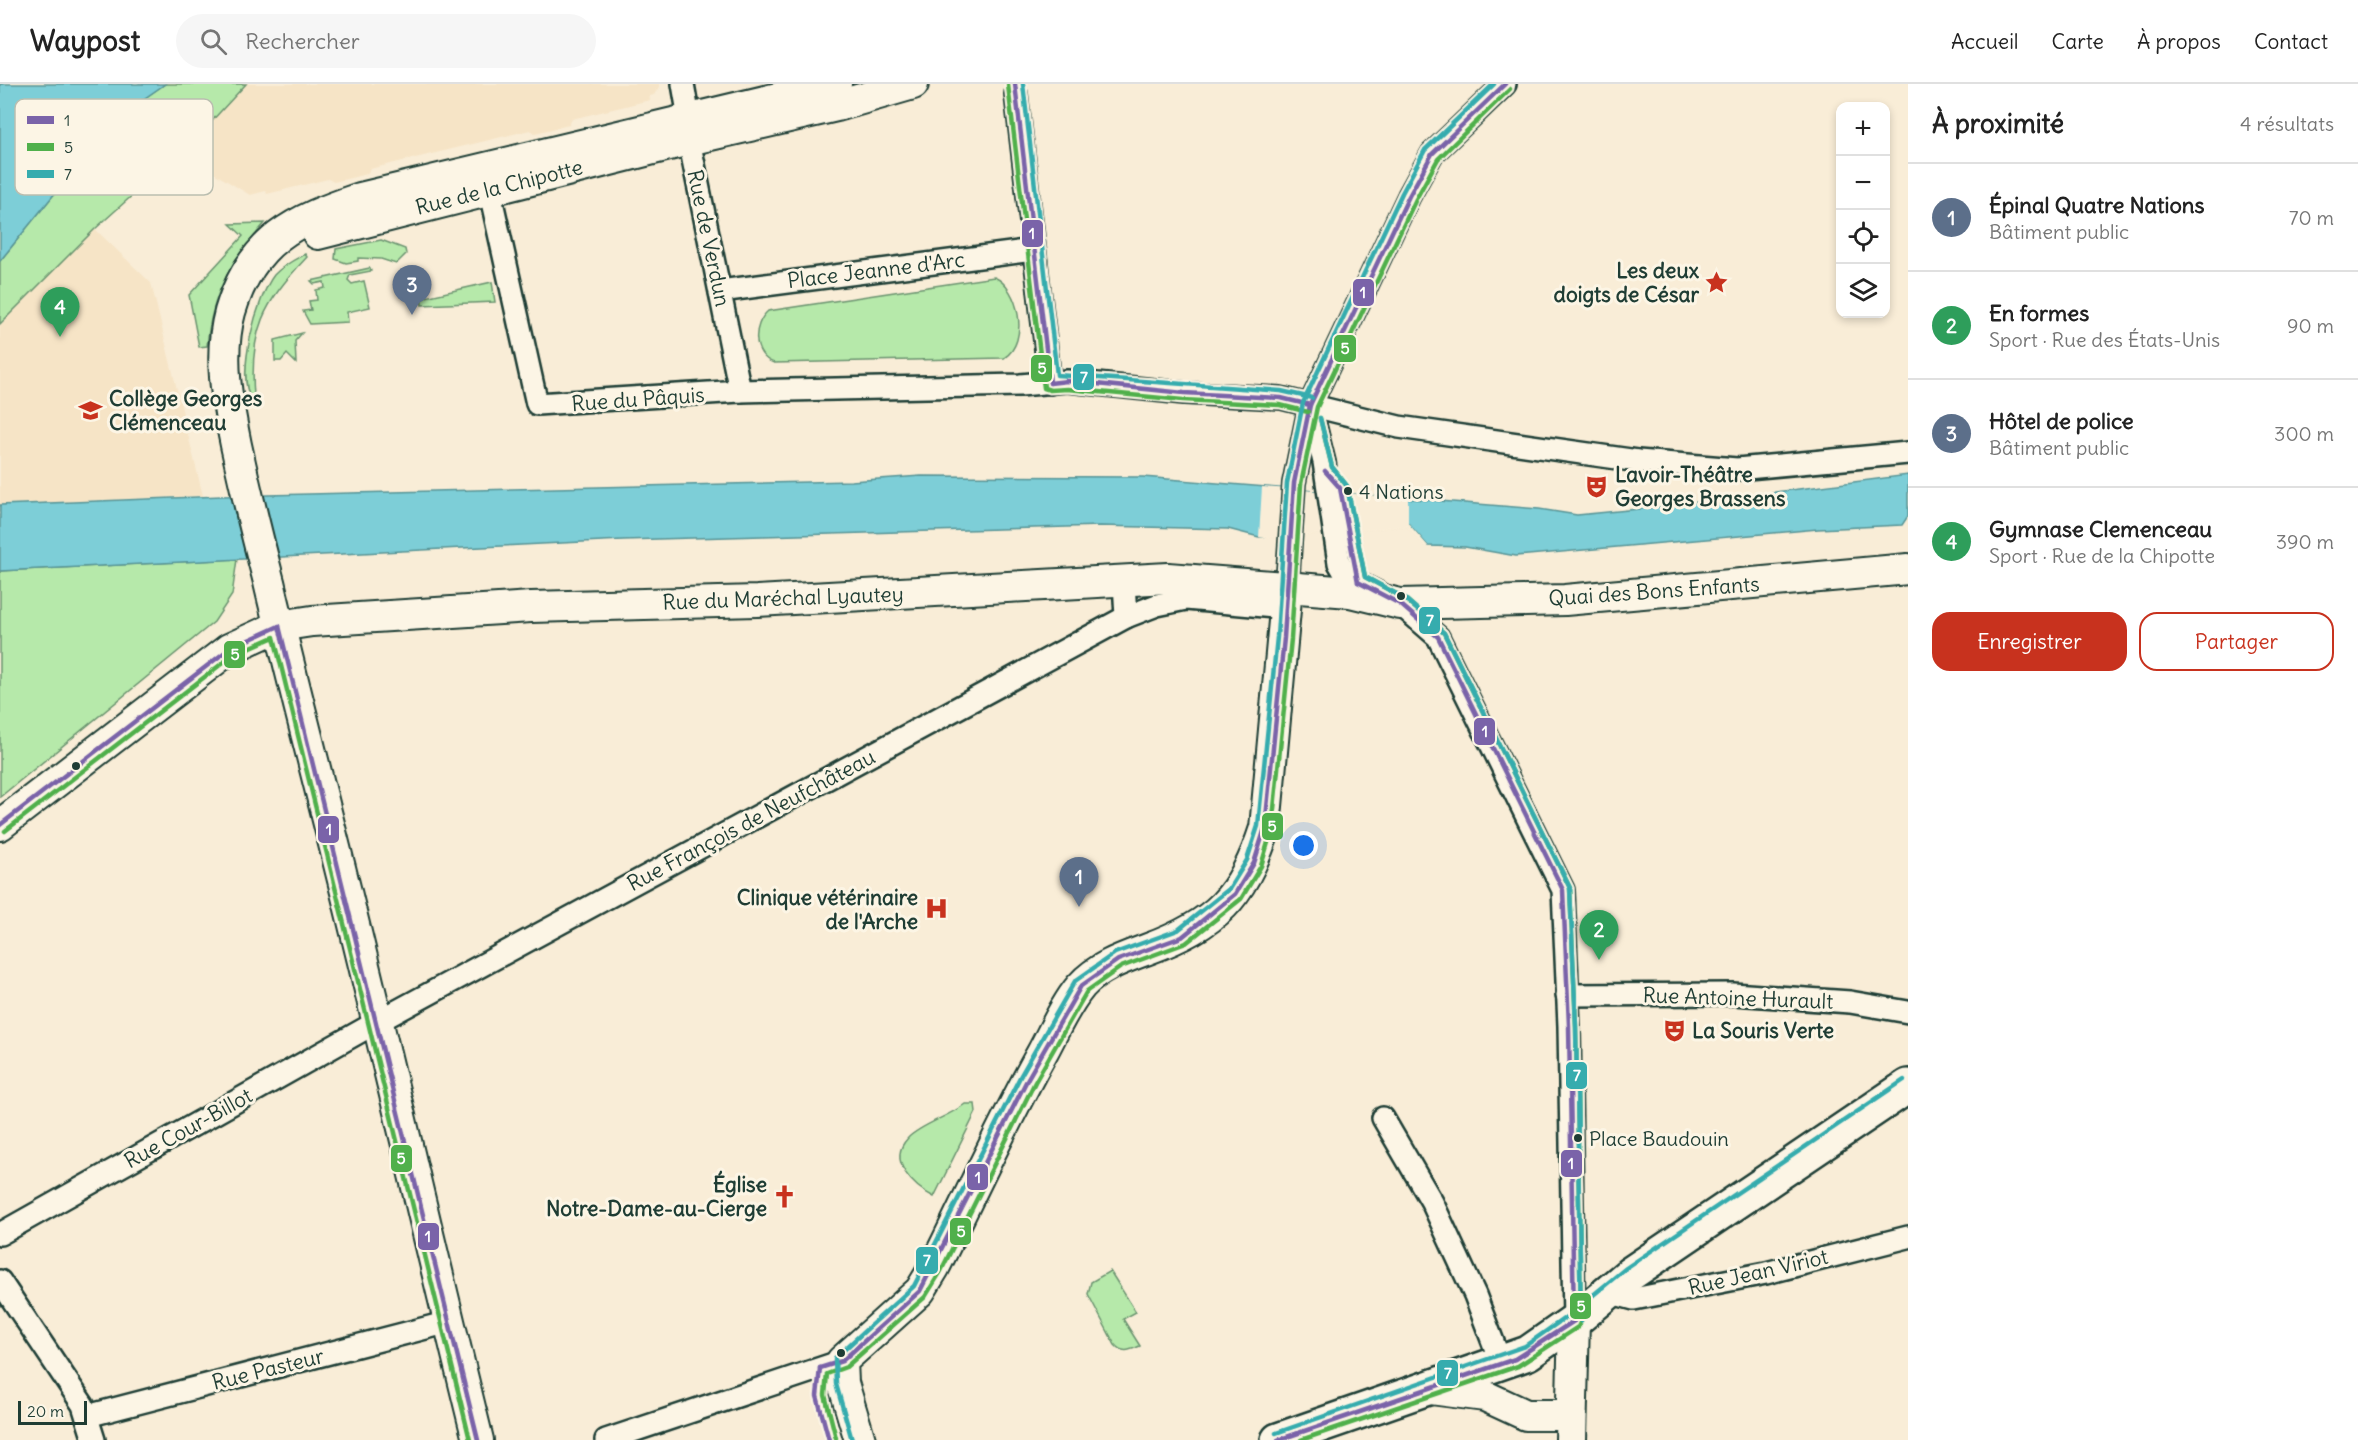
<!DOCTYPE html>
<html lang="fr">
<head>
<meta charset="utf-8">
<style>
  :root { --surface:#fff; --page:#f6f6f6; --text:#222; --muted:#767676; --line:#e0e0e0; --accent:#c8321e }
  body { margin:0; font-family:Delius,sans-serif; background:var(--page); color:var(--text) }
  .controls { position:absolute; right:18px; top:18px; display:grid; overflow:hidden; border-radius:12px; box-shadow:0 3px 9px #0003 }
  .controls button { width:54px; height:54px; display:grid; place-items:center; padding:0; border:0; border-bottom:2px solid var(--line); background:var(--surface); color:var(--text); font:30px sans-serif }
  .scale { position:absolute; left:18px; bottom:15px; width:69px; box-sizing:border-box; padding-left:6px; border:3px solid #1f3d34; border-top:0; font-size:16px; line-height:21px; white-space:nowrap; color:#1f3d34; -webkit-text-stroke:4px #fcf5e5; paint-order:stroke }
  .you { position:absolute; left:1304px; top:762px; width:21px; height:21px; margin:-15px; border:4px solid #fff; border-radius:50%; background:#1a73e8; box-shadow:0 0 0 9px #1a73e833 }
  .badge { display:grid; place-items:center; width:39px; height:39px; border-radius:50%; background:var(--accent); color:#fff; font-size:20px; font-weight:700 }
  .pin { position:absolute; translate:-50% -50px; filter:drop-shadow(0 2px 3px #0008) }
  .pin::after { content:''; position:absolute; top:32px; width:21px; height:18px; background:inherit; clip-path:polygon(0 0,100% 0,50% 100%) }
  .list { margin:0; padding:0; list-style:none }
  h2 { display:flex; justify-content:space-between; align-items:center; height:78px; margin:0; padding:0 24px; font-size:26px }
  h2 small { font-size:20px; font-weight:400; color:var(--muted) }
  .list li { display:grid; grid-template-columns:39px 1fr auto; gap:18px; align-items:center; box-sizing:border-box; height:108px; padding:0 24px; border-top:2px solid var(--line) }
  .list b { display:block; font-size:22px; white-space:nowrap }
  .list p { margin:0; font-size:20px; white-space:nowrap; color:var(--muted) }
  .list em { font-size:20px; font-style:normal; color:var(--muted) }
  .actions { display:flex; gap:12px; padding:18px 24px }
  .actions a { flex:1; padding:14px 0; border:2px solid var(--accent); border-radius:18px; text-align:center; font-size:21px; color:var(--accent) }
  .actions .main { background:var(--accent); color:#fff }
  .icon { flex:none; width:33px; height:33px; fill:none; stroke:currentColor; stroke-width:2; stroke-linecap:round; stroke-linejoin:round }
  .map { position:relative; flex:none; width:1908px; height:1356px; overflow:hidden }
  header { display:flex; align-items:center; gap:36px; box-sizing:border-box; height:84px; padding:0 30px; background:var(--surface); border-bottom:2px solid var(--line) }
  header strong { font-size:28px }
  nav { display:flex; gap:33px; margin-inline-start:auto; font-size:21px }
  .search { width:420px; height:54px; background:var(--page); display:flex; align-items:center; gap:15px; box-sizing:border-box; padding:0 21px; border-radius:33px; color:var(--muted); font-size:22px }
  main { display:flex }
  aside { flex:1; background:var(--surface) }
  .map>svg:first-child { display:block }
  .built { fill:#f6e4c6 }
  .green { fill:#b6e9aa; stroke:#6a936f; stroke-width:1.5 }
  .water { fill:#7dced7; stroke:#579496; stroke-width:1.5 }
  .pier { fill:#f9edd7 }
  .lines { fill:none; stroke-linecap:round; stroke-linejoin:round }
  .street-casing { stroke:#1f3d34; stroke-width:26 }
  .secondary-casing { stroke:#1f3d34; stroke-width:34 }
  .primary-casing { stroke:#1f3d34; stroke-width:38 }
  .street { stroke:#fcf5e5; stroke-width:21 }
  .secondary { stroke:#fcf5e5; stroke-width:30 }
  .primary { stroke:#fcf5e5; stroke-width:33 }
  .bus-1-casing { stroke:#fcf5e5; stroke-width:9 }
  .bus-2-casing { stroke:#fcf5e5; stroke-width:9 }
  .bus-3-casing { stroke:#fcf5e5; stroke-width:9 }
  .bus-1 { stroke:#7a63a9; stroke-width:4.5 }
  .bus-2 { stroke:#50b04b; stroke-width:4.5 }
  .bus-3 { stroke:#36acae; stroke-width:4.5 }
  .bus-dot { fill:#1f3d34; stroke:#fcf5e5; stroke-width:2 }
  .labels { text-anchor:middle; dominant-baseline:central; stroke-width:6; stroke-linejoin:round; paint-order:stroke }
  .bus-label { font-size:20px; fill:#1f3d34; stroke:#fcf5e5; text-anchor:start }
  .street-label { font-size:21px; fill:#1f3d34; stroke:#fcf5e5 }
  .poi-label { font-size:21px; font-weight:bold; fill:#1f3d34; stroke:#fcf5e5; text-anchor:end }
  .key { fill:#fcf5e5; stroke:#babeb0; stroke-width:1.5 }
  .key-label { font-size:16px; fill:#1f3d34 }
  .line-badge { stroke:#fcf5e5; stroke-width:2 }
  .badge-label { font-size:16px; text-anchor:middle; font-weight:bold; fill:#fff }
</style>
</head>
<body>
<header>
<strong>Waypost</strong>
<div class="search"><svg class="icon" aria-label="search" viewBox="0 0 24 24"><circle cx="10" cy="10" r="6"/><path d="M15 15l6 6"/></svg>Rechercher</div>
<nav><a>Accueil</a><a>Carte</a><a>À propos</a><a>Contact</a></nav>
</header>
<main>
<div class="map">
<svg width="1908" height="1356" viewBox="0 0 1908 1356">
  <rect width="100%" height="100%" fill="#f9edd7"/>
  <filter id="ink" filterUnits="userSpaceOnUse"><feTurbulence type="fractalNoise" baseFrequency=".0167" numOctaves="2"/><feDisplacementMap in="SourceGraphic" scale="12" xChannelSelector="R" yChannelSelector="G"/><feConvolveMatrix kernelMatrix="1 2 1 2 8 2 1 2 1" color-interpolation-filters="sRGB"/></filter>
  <g filter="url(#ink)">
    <!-- built -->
    <g class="built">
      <path d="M 246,0 L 659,0 L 659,3 L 654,11 L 649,12 L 650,16 L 572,35 L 569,41 L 535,49 L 530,46 L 370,85 L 367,90 L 334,98 L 328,95 L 267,110 L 266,107 L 250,111 L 179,68 Z"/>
      <path d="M 95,145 L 151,199 L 203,412 L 0,421 L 0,240 Z"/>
    </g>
    <!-- green -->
    <g class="green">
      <path d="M 165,0 L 246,0 L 196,54 L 95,145 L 0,240 L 0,177 L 115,35 Z"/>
      <path d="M 265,139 C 230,180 212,207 207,262 L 199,263 L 189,211 L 243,152 L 230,140 Z"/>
      <path d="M 381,156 L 405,165 L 406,170 L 396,180 L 381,175 L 358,174 L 358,177 L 346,179 L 335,175 L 336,165 Z"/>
      <path d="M 305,170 L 307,173 C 263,220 249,246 254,312 L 251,315 C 236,290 257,213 274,191 C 282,182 294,176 305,170 Z"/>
      <path d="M 370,184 L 371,187 L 350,191 L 348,196 L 352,200 L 364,197 L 370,223 L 347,228 L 348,238 L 310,240 L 303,227 L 311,226 L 309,217 L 317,216 L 316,206 L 325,204 L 324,198 L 314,200 L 311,197 Z"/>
      <path d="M 994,193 C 1019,203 1030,258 1004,274 L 774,279 C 752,271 752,241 768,227 Z"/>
      <path d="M 492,198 L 495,218 L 422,221 L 421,214 Z"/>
      <path d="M 302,249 L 295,257 L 296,279 L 287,270 L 281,277 L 275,277 L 275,256 Z"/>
      <path d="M 237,475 L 232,511 L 214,538 L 0,713 L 0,487 Z"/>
      <path d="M 965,1020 L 975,1020 L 976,1028 L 934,1113 C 914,1103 886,1077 908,1054 C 920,1041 950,1032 965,1020 Z"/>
      <path d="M 1110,1187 L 1136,1228 L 1123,1235 L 1140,1262 C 1130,1266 1123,1270 1115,1261 L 1088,1210 L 1091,1198 Z"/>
    </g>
    <!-- water -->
    <g class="water">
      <path d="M 0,0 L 165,0 L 115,35 L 0,177 Z"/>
      <path d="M 1908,391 L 1908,432 L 1902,441 L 1818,445 L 1516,472 L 1465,463 L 1428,462 L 1408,439 L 1259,453 L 1228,445 L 1100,442 L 623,456 L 0,487 L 0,421 L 222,412 L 851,397 L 921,392 L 1143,393 L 1539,425 L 1577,431 L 1659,423 Z"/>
    </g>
    <!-- pier -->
    <path class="pier" d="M 1262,403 L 1408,414 L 1408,439 L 1428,462 L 1424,462 L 1407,442 L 1280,454 L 1259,453 Z"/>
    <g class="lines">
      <defs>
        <g id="street">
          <path d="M 683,0 L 689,34 L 689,56 L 740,307"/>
          <path d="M 1016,10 L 1050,299"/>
          <path d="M 487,95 L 537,320 L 740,307 L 1020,301 L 1067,297 L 1184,309 L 1281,314 L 1399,343 L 1638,377 L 1737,385 L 1908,369"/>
          <path d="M 720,207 L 1033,166"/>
          <path d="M 1310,321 L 1324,378 L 1339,479 L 1347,493 L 1400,520 L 1438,553 L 1563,806 L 1569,942 L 1574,1237"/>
          <path d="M 1287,504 L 1294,399 L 1310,321 L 1409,112 L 1432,70 L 1505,0"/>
          <path d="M 1126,533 L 1157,521 L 1186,515 L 1286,524"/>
          <path d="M 1567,911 L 1733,910 L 1850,918 L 1908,928"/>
          <path d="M 1383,1034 L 1432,1118 L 1475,1211 L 1501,1279"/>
          <path d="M 0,1150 L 377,938 L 1126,533 L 1124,498"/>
          <path d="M 0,1197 L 83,1321 L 94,1356"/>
          <path d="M 1608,1208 L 1634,1215 L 1766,1189 L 1908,1153"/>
          <path d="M 87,1332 L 449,1238"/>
          <path d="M 606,1356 L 842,1277"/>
        </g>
        <g id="secondary">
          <path d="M 318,150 L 689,56 L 837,22 L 913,0"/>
          <path d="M 0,741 L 229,565 L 279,542 L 312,537 L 531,523 L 757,517 L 1168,494 L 1350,508 L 1400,520 L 1565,516 L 1908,485"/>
          <path d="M 1431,1305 L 1485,1312 L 1526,1331 L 1571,1331"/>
          <path d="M 478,1356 C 427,1151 381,945 329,740 C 309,660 288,579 269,498 C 257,452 246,407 236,361 C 227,317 218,272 230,228 C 251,156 295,136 360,114 L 836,0"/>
          <path d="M 860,1356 L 843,1299 L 842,1277 L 920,1207 L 934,1184 C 970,1112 1003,1039 1042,969 C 1054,947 1065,921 1081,902 C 1099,882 1124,874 1148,865 C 1216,840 1243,813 1265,744 L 1287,504"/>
          <path d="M 1571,1356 L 1574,1237"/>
        </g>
        <path id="primary" d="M 1278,1356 L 1528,1269 L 1574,1237 L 1630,1190 L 1908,1002"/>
      </defs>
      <!-- street casing -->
      <use href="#street" class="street-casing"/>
      <!-- secondary casing -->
      <use href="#secondary" class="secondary-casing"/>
      <!-- primary casing -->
      <use href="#primary" class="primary-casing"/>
      <!-- street -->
      <use href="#street" class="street"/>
      <!-- secondary -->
      <use href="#secondary" class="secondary"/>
      <!-- primary -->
      <use href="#primary" class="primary"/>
      <defs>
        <g id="bus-1">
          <path d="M 1015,0 L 1050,299"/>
          <path d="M 1050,299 L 1067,297 L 1184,309 L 1281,314 L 1310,321"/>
          <path d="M 1325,387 L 1340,404 L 1358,498"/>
          <path d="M 1358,498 L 1400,520 L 1438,553 L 1563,806 L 1569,942 L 1574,1237"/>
          <path d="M 279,542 L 478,1356"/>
          <path d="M 0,741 L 229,565 L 279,542"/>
          <path d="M 820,1284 L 842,1277 L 920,1207 L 1028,994 L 1081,902 L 1118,876 L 1182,853 L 1235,810 L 1254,779 L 1265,744 L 1284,554 L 1294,399 L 1310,321 L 1409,112 L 1432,70 L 1505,0"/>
          <path d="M 820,1284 L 817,1312 L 829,1356"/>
          <path d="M 1278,1356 L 1515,1275 L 1574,1237"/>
        </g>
        <g id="bus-2">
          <path d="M 1008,1 L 1044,304 L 1050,306 L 1067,305 L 1183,316 L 1280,321 L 1308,328"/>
          <path d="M 5,747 L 233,571 L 274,553 L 470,1356"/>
          <path d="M 836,1354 L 825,1311 L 827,1290 L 846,1283 L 925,1213 L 941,1187 L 1035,998 L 1087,907 L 1121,883 L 1186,859 L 1241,815 L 1261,782 L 1272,745 L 1291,555 L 1301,400 L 1317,323 L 1416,115 L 1438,75 L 1510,5"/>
          <path d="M 1301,1356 L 1518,1282 L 1578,1243 L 1581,1237 L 1576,942 L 1570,804 L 1444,549 L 1404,514 L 1365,493 L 1347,402 L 1332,383 L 1320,334"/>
        </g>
        <g id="bus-3">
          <path d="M 1023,0 L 1057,291 L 1281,307 L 1312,314"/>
          <path d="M 1320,334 L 1332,383 L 1347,402 L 1365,493 L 1404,514 L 1444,549 L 1570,804 L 1576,942 L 1581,1237"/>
          <path d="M 1276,1349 L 1525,1262 L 1569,1231 L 1626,1184 L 1904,996"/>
          <path d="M 852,1356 L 836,1300 L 835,1274 L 914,1202 L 1021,991 L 1075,897 L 1115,869 L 1178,846 L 1229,805 L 1247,776 L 1258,742 L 1277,553 L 1287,399 L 1303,319 L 1402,109 L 1425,66 L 1494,0"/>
        </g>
      </defs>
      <!-- bus-1 casing -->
      <use href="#bus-1" class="bus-1-casing"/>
      <!-- bus-2 casing -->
      <use href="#bus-2" class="bus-2-casing"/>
      <!-- bus-3 casing -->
      <use href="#bus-3" class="bus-3-casing"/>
      <!-- bus-1 -->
      <use href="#bus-1" class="bus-1"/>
      <!-- bus-2 -->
      <use href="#bus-2" class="bus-2"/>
      <!-- bus-3 -->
      <use href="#bus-3" class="bus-3"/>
    </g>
  </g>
  <!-- icons -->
  <defs>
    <symbol id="sight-bare" viewBox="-9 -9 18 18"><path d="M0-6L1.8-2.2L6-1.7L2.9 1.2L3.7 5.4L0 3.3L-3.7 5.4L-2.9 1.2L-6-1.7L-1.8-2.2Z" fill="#c8321e" stroke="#fcf5e5" stroke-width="2.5" paint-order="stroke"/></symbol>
    <symbol id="school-bare" viewBox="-9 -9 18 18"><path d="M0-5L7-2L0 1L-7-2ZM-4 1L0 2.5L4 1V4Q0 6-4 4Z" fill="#c8321e" stroke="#fcf5e5" stroke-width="2.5" paint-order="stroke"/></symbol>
    <symbol id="theatre-bare" viewBox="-9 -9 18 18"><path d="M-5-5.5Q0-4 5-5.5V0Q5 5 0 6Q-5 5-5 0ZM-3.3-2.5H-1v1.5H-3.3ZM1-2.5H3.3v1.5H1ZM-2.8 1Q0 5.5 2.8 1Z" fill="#c8321e" stroke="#fcf5e5" stroke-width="2.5" paint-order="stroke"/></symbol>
    <symbol id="hospital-bare" viewBox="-9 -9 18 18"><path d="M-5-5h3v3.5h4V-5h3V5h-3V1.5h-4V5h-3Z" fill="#c8321e" stroke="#fcf5e5" stroke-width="2.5" paint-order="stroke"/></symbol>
    <symbol id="church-bare" viewBox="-9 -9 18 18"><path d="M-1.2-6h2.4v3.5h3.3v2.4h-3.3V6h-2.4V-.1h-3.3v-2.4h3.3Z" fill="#c8321e" stroke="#fcf5e5" stroke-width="2.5" paint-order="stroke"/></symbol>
  </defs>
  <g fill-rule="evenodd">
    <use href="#sight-bare" x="1700" y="182" width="33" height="33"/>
    <use href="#school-bare" x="74" y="310" width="33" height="33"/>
    <use href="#theatre-bare" x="1580" y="386" width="33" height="33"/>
    <use href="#hospital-bare" x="920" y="808" width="33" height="33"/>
    <use href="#theatre-bare" x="1658" y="930" width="33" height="33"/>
    <use href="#church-bare" x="768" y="1096" width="33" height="33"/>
  </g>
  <!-- markers -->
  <g class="bus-dot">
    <circle cx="1348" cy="407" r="5"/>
    <circle cx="1401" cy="512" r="5"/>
    <circle cx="76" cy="682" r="5"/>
    <circle cx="1578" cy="1054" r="5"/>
    <circle cx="841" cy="1269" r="5"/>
  </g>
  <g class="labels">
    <!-- bus labels -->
    <g class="bus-label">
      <text x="1359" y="407">4 Nations</text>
      <text x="1589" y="1054">Place Baudouin</text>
    </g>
    <!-- street labels -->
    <g class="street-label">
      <text transform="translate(499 103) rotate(-14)">Rue de la Chipotte</text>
      <text transform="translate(709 154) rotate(78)">Rue de Verdun</text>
      <text transform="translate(876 186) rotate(-7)">Place Jeanne d'Arc</text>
      <text transform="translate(638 315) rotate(-4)">Rue du Pâquis</text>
      <text transform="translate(1654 507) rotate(-4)">Quai des Bons Enfants</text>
      <text transform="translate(783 514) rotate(-2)">Rue du Maréchal Lyautey</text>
      <text transform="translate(751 736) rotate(-28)">Rue François de Neufchâteau</text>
      <text transform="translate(1738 914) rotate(2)">Rue Antoine Hurault</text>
      <text transform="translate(188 1044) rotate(-29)">Rue Cour-Billot</text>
      <text transform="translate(1758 1188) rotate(-13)">Rue Jean Viriot</text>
      <text transform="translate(268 1285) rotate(-14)">Rue Pasteur</text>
    </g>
    <!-- poi labels -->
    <g class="poi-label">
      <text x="1699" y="186">Les deux<tspan x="1699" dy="24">doigts de César</tspan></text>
      <text x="109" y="314" text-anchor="start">Collège Georges<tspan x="109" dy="24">Clémenceau</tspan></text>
      <text x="1615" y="390" text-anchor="start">Lavoir-Théâtre<tspan x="1615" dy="24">Georges Brassens</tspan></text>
      <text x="918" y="813">Clinique vétérinaire<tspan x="918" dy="24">de l'Arche</tspan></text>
      <text x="1692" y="946" text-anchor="start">La Souris Verte</text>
      <text x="767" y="1100">Église<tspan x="767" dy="24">Notre-Dame-au-Cierge</tspan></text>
    </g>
  </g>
  <!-- legend -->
  <rect x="15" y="15" width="198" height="96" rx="9" class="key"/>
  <rect x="27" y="32" width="27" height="8" fill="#7a63a9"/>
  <rect x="27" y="59" width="27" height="8" fill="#50b04b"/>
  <rect x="27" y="86" width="27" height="8" fill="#36acae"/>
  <g class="key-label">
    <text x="64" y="42">1</text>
    <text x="64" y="69">5</text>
    <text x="64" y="96">7</text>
  </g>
  <g class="line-badge">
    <rect x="1021" y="135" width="23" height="29" rx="6" fill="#7a63a9"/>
    <rect x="1352" y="194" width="23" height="29" rx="6" fill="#7a63a9"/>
    <rect x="1333" y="250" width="24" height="29" rx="6" fill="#50b04b"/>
    <rect x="1030" y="270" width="23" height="29" rx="6" fill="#50b04b"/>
    <rect x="1072" y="279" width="23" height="28" rx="6" fill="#36acae"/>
    <rect x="1418" y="522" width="23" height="29" rx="6" fill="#36acae"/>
    <rect x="223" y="556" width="23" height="29" rx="6" fill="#50b04b"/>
    <rect x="1473" y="633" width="23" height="29" rx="6" fill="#7a63a9"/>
    <rect x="1261" y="728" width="23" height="29" rx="6" fill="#50b04b"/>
    <rect x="317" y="731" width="23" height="29" rx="6" fill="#7a63a9"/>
    <rect x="1565" y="977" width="23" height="29" rx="6" fill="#36acae"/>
    <rect x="390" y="1060" width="23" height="29" rx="6" fill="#50b04b"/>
    <rect x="1560" y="1065" width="23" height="29" rx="6" fill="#7a63a9"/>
    <rect x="966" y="1079" width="23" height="28" rx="6" fill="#7a63a9"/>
    <rect x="949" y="1133" width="23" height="29" rx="6" fill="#50b04b"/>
    <rect x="417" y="1138" width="23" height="29" rx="6" fill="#7a63a9"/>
    <rect x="915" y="1162" width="24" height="29" rx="6" fill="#36acae"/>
    <rect x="1569" y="1208" width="23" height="28" rx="6" fill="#50b04b"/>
    <rect x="1436" y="1275" width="23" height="28" rx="6" fill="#36acae"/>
  </g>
  <g class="badge-label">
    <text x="1032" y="155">1</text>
    <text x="1363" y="214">1</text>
    <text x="1345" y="270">5</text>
    <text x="1042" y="290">5</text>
    <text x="1084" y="299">7</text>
    <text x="1430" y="542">7</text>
    <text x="235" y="576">5</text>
    <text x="1485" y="653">1</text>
    <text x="1272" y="748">5</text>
    <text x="329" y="751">1</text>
    <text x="1577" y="997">7</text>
    <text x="401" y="1080">5</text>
    <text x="1571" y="1085">1</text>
    <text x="978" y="1099">1</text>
    <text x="961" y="1153">5</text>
    <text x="428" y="1158">1</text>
    <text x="927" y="1182">7</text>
    <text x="1581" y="1228">5</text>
    <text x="1448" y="1295">7</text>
  </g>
</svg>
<div class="controls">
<button>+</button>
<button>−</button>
<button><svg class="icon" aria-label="locate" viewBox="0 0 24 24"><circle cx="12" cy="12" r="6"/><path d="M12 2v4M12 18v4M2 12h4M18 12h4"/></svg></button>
<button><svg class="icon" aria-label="layers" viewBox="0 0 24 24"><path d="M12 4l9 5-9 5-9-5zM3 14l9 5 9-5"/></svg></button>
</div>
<div class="scale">20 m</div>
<div class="you"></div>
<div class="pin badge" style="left:1079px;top:823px;background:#5c6f8a">1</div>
<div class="pin badge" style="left:1599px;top:876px;background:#2e9e5b">2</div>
<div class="pin badge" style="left:412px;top:231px;background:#5c6f8a">3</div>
<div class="pin badge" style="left:60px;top:253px;background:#2e9e5b">4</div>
</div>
<aside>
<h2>À proximité<small>4 résultats</small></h2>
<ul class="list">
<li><span class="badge" style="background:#5c6f8a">1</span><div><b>Épinal Quatre Nations</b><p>Bâtiment public</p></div><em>70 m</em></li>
<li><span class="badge" style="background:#2e9e5b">2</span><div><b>En formes</b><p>Sport · Rue des États-Unis</p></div><em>90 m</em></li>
<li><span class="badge" style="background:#5c6f8a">3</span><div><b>Hôtel de police</b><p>Bâtiment public</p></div><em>300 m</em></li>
<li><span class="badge" style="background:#2e9e5b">4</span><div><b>Gymnase Clemenceau</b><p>Sport · Rue de la Chipotte</p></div><em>390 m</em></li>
</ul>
<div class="actions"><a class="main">Enregistrer</a><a>Partager</a></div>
</aside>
</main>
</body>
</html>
